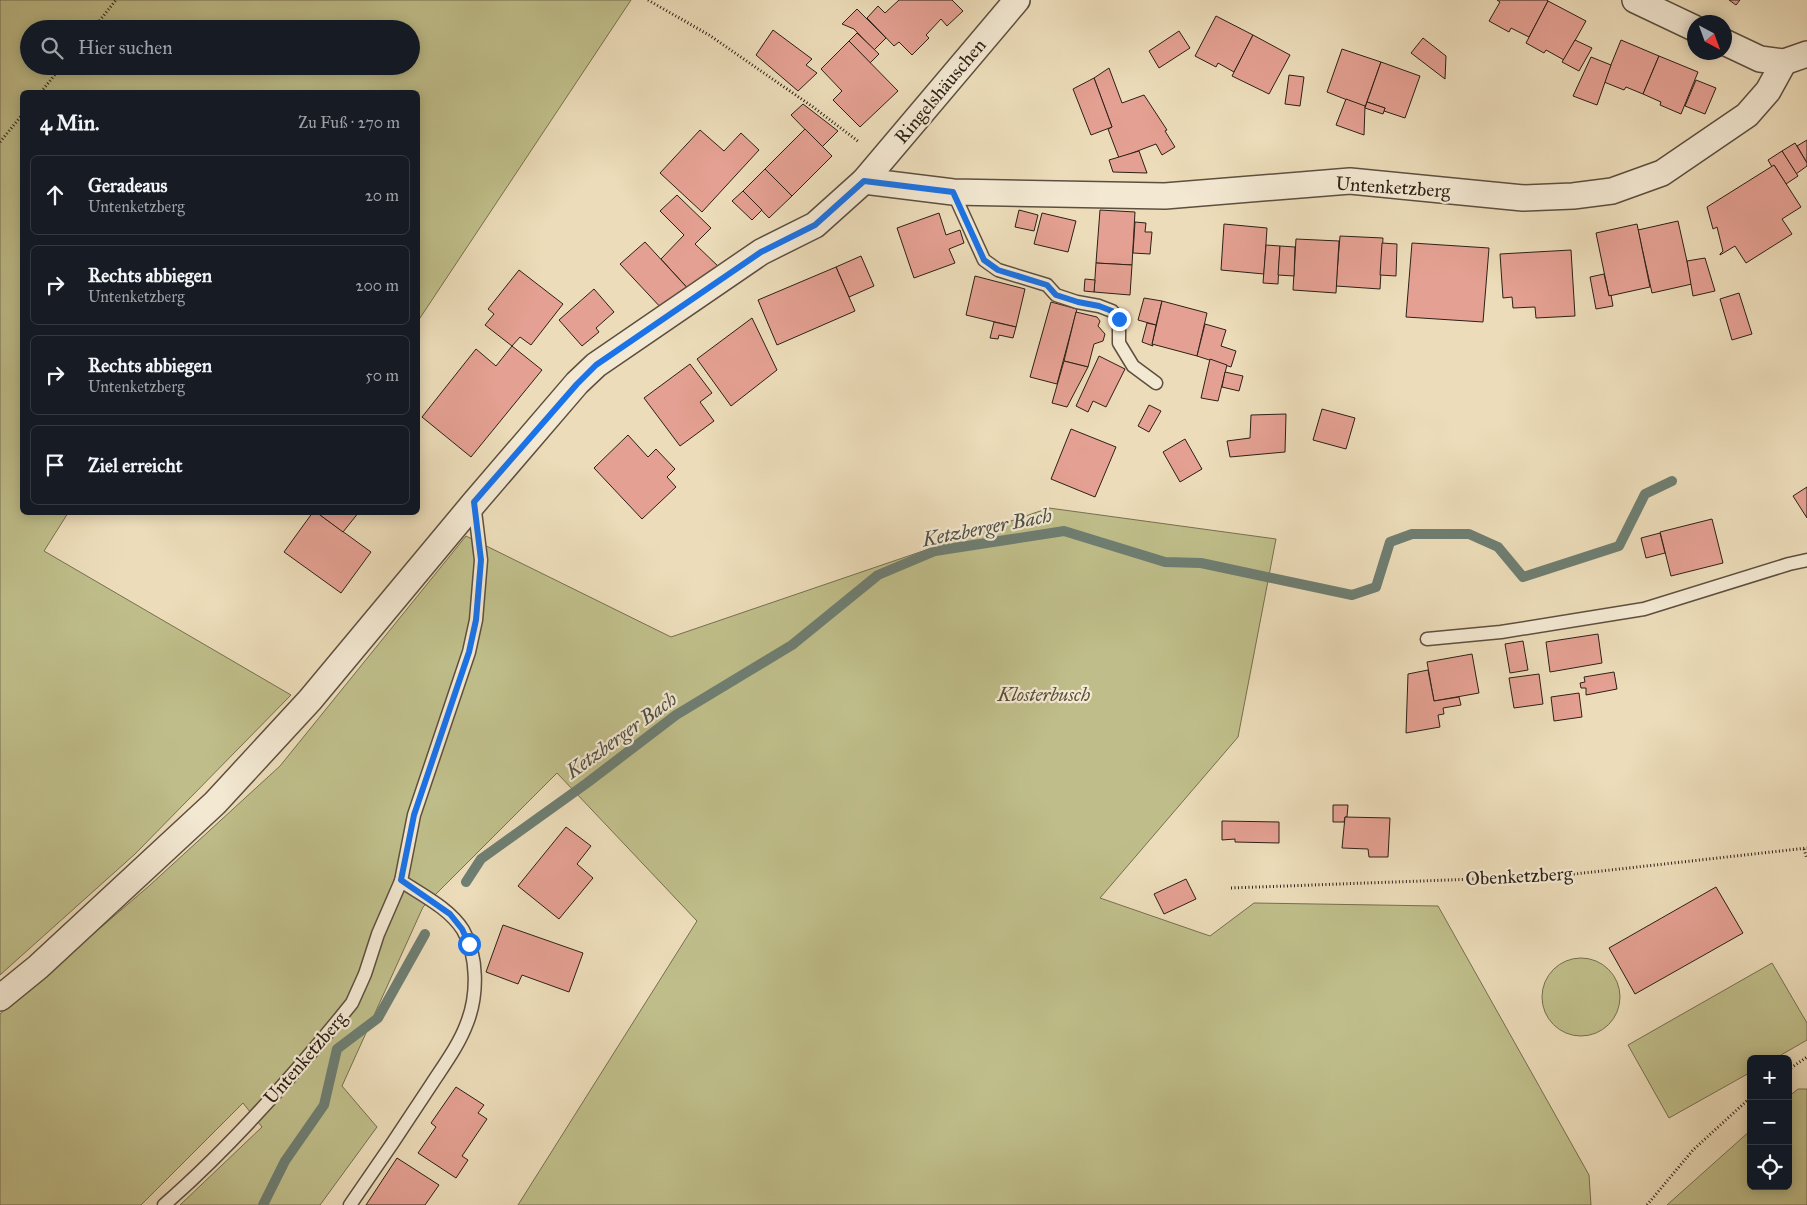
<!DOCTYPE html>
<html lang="de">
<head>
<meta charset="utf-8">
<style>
  :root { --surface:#171b24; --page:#20242c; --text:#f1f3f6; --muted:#9ea1a6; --line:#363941 }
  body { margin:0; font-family:"IM FELL Great Primer",serif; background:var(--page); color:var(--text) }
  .controls { position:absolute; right:15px; bottom:15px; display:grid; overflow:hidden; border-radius:8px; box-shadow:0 2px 12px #0003 }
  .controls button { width:45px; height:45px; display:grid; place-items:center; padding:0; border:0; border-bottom:1px solid var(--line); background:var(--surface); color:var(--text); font:25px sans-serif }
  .compass { position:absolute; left:1687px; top:15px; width:45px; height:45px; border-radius:50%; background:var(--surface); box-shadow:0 2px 12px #0003; rotate:139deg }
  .stop { position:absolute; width:15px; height:15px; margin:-11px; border:4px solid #1a73e8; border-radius:50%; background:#fff }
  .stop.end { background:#1a73e8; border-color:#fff; box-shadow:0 1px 5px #0008 }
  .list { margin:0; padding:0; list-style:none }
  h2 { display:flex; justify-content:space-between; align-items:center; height:65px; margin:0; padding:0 20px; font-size:21px }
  h2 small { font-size:16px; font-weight:400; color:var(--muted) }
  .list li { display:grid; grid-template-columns:32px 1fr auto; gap:15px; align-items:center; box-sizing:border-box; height:80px; margin:0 10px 10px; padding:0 10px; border:1px solid var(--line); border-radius:8px }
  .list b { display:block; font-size:19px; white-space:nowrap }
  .list p { margin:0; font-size:16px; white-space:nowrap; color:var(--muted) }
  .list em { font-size:16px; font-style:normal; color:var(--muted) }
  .icon { flex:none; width:28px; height:28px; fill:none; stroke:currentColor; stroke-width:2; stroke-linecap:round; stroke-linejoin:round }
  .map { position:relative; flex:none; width:1807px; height:1205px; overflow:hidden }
  .search { position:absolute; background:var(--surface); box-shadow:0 2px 12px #0003; left:20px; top:20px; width:400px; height:55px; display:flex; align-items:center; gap:12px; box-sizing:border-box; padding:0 18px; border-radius:28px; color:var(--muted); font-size:19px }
  .panel { position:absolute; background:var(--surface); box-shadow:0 2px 12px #0003; left:20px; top:90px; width:400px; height:425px; border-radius:8px }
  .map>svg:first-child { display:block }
  .green { fill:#bfbe8a; stroke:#766f50; fill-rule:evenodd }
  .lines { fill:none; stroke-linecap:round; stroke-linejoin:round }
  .stream { stroke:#6e7e72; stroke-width:10 }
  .building { fill:#e4a092; stroke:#2d2016 }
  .service-casing { stroke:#5d4f3f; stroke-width:15 }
  .minor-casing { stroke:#5d4f3f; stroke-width:28 }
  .path { stroke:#2d2016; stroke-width:3; stroke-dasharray:1 2.5; stroke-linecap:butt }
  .service { stroke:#f3e8d2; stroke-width:12 }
  .minor { stroke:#f3e8d2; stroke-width:25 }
  .route { stroke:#1a73e8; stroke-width:6 }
  .labels { text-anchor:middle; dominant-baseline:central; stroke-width:4.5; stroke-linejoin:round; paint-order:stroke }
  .street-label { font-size:19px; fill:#2d2016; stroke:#f3e8d2 }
  .park-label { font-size:19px; font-style:italic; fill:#594f39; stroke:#f3e8d2 }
  .water-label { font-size:20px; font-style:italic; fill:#4d4f44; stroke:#f3e8d2 }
</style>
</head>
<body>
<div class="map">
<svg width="1807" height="1205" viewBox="0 0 1807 1205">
  <rect width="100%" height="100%" fill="#ecdcb9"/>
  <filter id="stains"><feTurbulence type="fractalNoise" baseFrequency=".004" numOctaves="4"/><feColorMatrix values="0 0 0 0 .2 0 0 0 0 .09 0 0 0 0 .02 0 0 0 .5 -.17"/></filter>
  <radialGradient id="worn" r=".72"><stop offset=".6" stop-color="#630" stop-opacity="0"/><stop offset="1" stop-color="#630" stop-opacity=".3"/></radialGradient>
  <!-- green -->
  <g class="green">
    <path d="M 0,0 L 631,0 L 418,321 L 418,92 L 22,92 L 22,512 L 68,513 L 44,551 L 291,695 L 135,854 L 0,975 ZM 29,29 L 411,29 L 411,66 L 29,66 Z"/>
    <path d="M 1049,508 L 1276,539 L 1238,737 L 1100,898 L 1210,936 L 1254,903 L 1438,906 L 1589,1175 L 1591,1205 L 518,1205 L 697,921 L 557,773 L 423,907 L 342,1086 L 377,1127 L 320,1205 L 180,1205 L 262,1127 L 243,1103 L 141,1205 L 0,1205 L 0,1014 L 149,886 L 280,766 L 466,536 L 671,637 Z"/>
    <circle cx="1581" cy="997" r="39"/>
    <path d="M 1772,963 L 1807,1023 L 1807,1040 L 1774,1059 L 1751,1059 L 1751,1072 L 1669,1118 L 1628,1045 Z"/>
    <path d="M 1798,1089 L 1807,1089 L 1807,1205 L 1667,1205 L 1751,1130 L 1751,1186 L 1788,1186 L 1788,1097 Z"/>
  </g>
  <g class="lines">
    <!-- stream -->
    <g class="stream">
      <path d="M 466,882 L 481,859 L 587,783 L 676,715 L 792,645 L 878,575 L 935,551 L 1064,531 L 1165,562 L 1201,563 L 1352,595 L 1376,587 L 1390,542 L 1412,534 L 1469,534 L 1498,547 L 1523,577 L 1619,546 L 1645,494 L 1672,481"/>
      <path d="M 263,1205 L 285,1161 L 324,1105 L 337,1049 L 378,1018 L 425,934"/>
    </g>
  </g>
  <!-- building -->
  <g class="building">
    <path d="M 899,0 L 952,0 L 963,11 L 947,26 L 941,19 L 926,35 L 929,38 L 912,55 L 899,42 L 894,46 L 867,18 L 878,6 L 885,13 Z"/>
    <path d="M 1497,0 L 1547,0 L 1548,1 L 1529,37 L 1511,28 L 1509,32 L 1489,21 L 1500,2 Z"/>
    <path d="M 1729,0 L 1740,0 L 1736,5 Z"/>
    <path d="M 1548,1 L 1586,21 L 1564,60 L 1546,50 L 1544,53 L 1526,43 Z"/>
    <path d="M 857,9 L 886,38 L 874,50 L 854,29 L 842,24 Z"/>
    <path d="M 1216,16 L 1253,35 L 1234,72 L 1218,63 L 1216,67 L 1195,56 Z"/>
    <path d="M 773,30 L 812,59 L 806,65 L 817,73 L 798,91 L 756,55 Z"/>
    <path d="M 1179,31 L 1190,48 L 1159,68 L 1149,51 Z"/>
    <path d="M 857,33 L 879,54 L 870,63 L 849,41 Z"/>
    <path d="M 1253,35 L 1290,55 L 1269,94 L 1232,76 Z"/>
    <path d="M 1423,38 L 1446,56 L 1445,79 L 1411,53 Z"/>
    <path d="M 1575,40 L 1592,48 L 1579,71 L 1562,62 Z"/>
    <path d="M 1621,40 L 1659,56 L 1643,94 L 1626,87 L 1624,90 L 1604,82 Z"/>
    <path d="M 849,41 L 898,91 L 860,127 L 833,100 L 842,91 L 821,69 Z"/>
    <path d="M 1342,49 L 1381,62 L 1365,107 L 1327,92 Z"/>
    <path d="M 1659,56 L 1698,72 L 1681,114 L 1660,105 L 1661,102 L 1643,94 Z"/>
    <path d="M 1591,57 L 1611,65 L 1597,105 L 1573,96 Z"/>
    <path d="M 1381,62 L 1420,76 L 1405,118 L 1384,111 L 1385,108 L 1367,102 Z"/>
    <path d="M 1109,68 L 1122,103 L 1144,95 L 1167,130 L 1165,131 L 1175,147 L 1162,155 L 1156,144 L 1119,158 L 1108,129 L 1112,127 L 1094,78 Z"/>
    <path d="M 1289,75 L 1304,77 L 1300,106 L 1285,104 Z"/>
    <path d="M 1094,78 L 1112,127 L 1091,135 L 1073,89 Z"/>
    <path d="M 1696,80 L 1716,88 L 1705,114 L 1685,106 Z"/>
    <path d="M 1346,99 L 1365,106 L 1364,135 L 1336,125 Z"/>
    <path d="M 1367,102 L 1385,108 L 1383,114 L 1365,108 Z"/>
    <path d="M 803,104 L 838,131 L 822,147 L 791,115 Z"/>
    <path d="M 805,129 L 832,156 L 792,196 L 765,169 Z"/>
    <path d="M 700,130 L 724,151 L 741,133 L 759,150 L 702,212 L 660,173 Z"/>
    <path d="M 1807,140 L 1807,163 L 1797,146 Z"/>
    <path d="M 1795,143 L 1807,163 L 1807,166 L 1796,174 L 1782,151 Z"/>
    <path d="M 1139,151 L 1147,173 L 1113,172 L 1109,160 Z"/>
    <path d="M 1782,151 L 1798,176 L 1786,184 L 1774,165 L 1772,167 L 1768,160 Z"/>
    <path d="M 1774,165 L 1801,207 L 1782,219 L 1792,234 L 1746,263 L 1735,246 L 1720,255 L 1720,254 L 1723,251 L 1717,227 L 1713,229 L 1707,207 Z"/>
    <path d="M 765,169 L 792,196 L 769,218 L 743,191 Z"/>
    <path d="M 743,191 L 762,210 L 752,220 L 732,201 Z"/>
    <path d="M 677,195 L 711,228 L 695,244 L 720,268 L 692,293 L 661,259 L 684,235 L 660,211 Z"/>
    <path d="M 1019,210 L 1038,215 L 1034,231 L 1015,227 Z"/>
    <path d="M 1100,210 L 1135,212 L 1132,265 L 1096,263 Z"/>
    <path d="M 939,213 L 946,235 L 960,230 L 964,243 L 949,249 L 955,263 L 914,278 L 897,228 Z"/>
    <path d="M 1042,213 L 1076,221 L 1068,252 L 1034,244 Z"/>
    <path d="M 1678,221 L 1692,284 L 1652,293 L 1638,230 Z"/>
    <path d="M 1135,222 L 1146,223 L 1145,232 L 1152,232 L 1150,254 L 1133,253 Z"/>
    <path d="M 1224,224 L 1267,228 L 1264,274 L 1221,270 Z"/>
    <path d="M 1637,224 L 1650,287 L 1609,296 L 1596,233 Z"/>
    <path d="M 1340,236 L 1383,238 L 1380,289 L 1336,286 Z"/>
    <path d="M 1296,239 L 1339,241 L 1336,293 L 1293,290 Z"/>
    <path d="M 645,242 L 692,293 L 664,311 L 620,264 Z"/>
    <path d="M 1382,243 L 1397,244 L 1396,276 L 1380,275 Z"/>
    <path d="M 1412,243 L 1489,248 L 1483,322 L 1406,317 Z"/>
    <path d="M 1266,245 L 1280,246 L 1278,284 L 1263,283 Z"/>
    <path d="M 1280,246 L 1295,247 L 1294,276 L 1278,275 Z"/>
    <path d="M 1571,250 L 1575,316 L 1536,318 L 1535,307 L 1513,308 L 1512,297 L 1503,298 L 1500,254 Z"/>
    <path d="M 861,256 L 874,286 L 849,297 L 836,267 Z"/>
    <path d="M 1705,258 L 1715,291 L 1693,296 L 1687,261 Z"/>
    <path d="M 1096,263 L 1132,265 L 1130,295 L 1094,292 Z"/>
    <path d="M 836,267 L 855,311 L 777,345 L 758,300 Z"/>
    <path d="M 519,270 L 563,304 L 531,345 L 520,337 L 512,346 L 485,325 L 494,314 L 488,309 Z"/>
    <path d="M 1604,274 L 1609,296 L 1611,295 L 1613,306 L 1596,309 L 1590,277 Z"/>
    <path d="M 975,276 L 1025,289 L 1016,327 L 966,315 Z"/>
    <path d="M 1085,279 L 1095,280 L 1094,292 L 1084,291 Z"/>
    <path d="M 594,289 L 614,312 L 596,328 L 599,332 L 582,346 L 559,320 Z"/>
    <path d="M 1739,293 L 1752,334 L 1732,340 L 1720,299 Z"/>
    <path d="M 1144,298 L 1162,301 L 1156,325 L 1138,320 Z"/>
    <path d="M 1162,301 L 1207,313 L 1197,356 L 1152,344 Z"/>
    <path d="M 1051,302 L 1077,309 L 1057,384 L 1030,377 Z"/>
    <path d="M 1076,312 L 1097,317 L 1100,321 L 1098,326 L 1105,334 L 1103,341 L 1094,344 L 1088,367 L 1064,361 Z"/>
    <path d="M 752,318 L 777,370 L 731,406 L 697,359 Z"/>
    <path d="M 994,322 L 1016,327 L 1013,338 L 999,335 L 998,339 L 990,338 Z"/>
    <path d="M 1147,323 L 1156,325 L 1152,344 L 1153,346 L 1142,342 Z"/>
    <path d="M 1205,324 L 1226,330 L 1221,346 L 1236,351 L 1231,367 L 1197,356 Z"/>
    <path d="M 512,346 L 542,370 L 471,457 L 422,417 L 476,349 L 496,366 Z"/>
    <path d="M 1099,356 L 1125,369 L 1106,407 L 1093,401 L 1088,412 L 1076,406 Z"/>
    <path d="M 1210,359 L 1227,365 L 1218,401 L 1201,398 Z"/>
    <path d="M 1064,361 L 1088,367 L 1067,407 L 1052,403 Z"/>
    <path d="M 690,364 L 712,393 L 700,402 L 714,421 L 680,446 L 644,398 Z"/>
    <path d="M 1225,372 L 1243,376 L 1239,391 L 1222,387 Z"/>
    <path d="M 1149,405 L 1161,411 L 1149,432 L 1138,426 Z"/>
    <path d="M 1322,409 L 1355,418 L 1346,449 L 1313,440 Z"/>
    <path d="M 1286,414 L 1285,452 L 1230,457 L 1227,441 L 1250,438 L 1251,415 Z"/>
    <path d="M 1071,429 L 1116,447 L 1095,497 L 1051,479 Z"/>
    <path d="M 628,435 L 648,457 L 656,449 L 675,469 L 667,477 L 676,487 L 642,519 L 594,468 Z"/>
    <path d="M 1185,439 L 1202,469 L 1180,482 L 1163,452 Z"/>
    <path d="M 1807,487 L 1807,518 L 1793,496 Z"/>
    <path d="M 313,512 L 316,512 L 371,552 L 341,593 L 284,552 Z"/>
    <path d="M 316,512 L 359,512 L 343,532 Z"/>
    <path d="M 1712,519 L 1723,563 L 1671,576 L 1660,532 Z"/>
    <path d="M 1660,533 L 1665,553 L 1646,558 L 1641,538 Z"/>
    <path d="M 1598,634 L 1602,663 L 1550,672 L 1546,642 Z"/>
    <path d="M 1523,641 L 1528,670 L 1510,673 L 1505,644 Z"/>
    <path d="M 1472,654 L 1479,693 L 1434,701 L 1427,662 Z"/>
    <path d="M 1428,670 L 1434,701 L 1459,697 L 1461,705 L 1443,708 L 1444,714 L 1438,715 L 1440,727 L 1406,733 L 1408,674 Z"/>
    <path d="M 1614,672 L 1617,689 L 1586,695 L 1586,688 L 1581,688 L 1580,683 L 1585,682 L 1584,677 Z"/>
    <path d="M 1539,674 L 1543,704 L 1514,708 L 1509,678 Z"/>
    <path d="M 1579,693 L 1582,717 L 1554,721 L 1551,697 Z"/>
    <path d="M 1333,805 L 1348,805 L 1347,817 L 1345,817 L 1344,822 L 1333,822 Z"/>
    <path d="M 1345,817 L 1390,818 L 1388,857 L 1369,857 L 1368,849 L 1342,848 Z"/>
    <path d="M 1222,821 L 1279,822 L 1279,843 L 1235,842 L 1235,839 L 1222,840 Z"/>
    <path d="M 566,827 L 591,846 L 577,864 L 593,878 L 559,919 L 518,886 Z"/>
    <path d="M 1186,879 L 1196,899 L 1164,914 L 1154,894 Z"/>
    <path d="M 1716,887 L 1743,933 L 1635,994 L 1609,948 Z"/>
    <path d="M 503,925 L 583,953 L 569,992 L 522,975 L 518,984 L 486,972 Z"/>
    <path d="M 456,1087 L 484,1105 L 478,1113 L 487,1119 L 462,1156 L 468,1160 L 456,1178 L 418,1153 L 436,1127 L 431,1123 Z"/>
    <path d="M 397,1158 L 439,1185 L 425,1205 L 366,1205 Z"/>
  </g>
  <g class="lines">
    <defs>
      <g id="service">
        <path d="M 953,192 L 984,260 L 998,270 L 1047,285 L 1056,295 L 1077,302 L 1099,306 L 1112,311 L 1119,319 L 1119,343 L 1133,366 L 1156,383"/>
        <path d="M 1427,639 L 1501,632 L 1644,609 L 1789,564 L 1807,560"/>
        <path d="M 164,1205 C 233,1145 295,1074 352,1003 L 365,974 L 378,934 L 401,881 L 414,815 L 469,652 L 476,620 L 481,560 L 474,503"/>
        <path d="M 350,1205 C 378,1165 405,1125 431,1085 C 444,1065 459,1045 467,1023 C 478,995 478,956 463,930 C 449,908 422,895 401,881"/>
      </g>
      <g id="minor">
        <path d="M 1635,0 L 1694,28"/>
        <path d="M 1724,42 L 1760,59 L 1784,62 L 1807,54"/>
        <path d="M 864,181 L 953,192 L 1165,196 L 1350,181 L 1523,198 L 1573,196 L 1612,191 L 1662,173 L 1747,115 L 1768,91 L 1784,62"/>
        <path d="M 0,998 L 38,967 L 215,803 L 310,700 L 474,503 L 577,383 L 596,365 L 761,252 L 815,225 L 864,181 L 1017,0"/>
      </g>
    </defs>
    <!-- service casing -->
    <use href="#service" class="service-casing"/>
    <!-- minor casing -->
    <use href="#minor" class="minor-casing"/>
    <!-- path -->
    <g class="path">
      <path d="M 648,0 L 709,35 L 813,107 L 859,142"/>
      <path d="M 93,29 L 116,0"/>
      <path d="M 41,92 L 62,66"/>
      <path d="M 0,142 L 22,115"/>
      <path d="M 1804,849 L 1807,859"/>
      <path d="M 1231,888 L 1557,876 L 1807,848"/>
      <path d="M 1788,1070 L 1807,1057"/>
      <path d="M 1647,1205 L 1693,1150 L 1751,1097"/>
    </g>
    <!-- service -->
    <use href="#service" class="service"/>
    <!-- minor -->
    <use href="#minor" class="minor"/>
  </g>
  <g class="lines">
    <!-- route -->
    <path class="route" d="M 469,944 L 462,929 L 450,914 L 401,880 L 414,815 L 469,652 L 476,620 L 481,560 L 474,502 L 577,384 L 596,365 L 761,252 L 815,225 L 864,181 L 953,192 L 984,260 L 998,270 L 1047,285 L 1056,295 L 1078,302 L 1099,306 L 1112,311 L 1119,319"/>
  </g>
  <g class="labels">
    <!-- street labels -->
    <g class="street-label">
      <text transform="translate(940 91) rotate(-50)">Ringelshäuschen</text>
      <text transform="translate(1393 187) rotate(4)">Untenketzberg</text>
      <text transform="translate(1519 876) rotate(-3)">Obenketzberg</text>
      <text transform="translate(305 1058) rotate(-49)">Untenketzberg</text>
    </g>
    <!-- park labels -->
    <g class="park-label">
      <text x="1044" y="694">Klosterbusch</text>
    </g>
    <!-- water labels -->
    <g class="water-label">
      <text transform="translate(987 527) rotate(-11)">Ketzberger Bach</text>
      <text transform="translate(621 735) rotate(-36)">Ketzberger Bach</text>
    </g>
  </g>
  <rect width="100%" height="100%" filter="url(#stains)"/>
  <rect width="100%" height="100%" fill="url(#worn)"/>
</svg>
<div class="controls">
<button>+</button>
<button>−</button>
<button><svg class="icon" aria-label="locate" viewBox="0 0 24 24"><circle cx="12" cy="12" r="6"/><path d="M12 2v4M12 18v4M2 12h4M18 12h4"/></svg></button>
</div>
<svg class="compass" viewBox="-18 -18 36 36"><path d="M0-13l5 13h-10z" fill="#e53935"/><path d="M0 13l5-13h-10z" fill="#9ea1a6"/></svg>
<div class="stop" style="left:469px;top:944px"></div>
<div class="stop end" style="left:1119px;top:319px"></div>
<div class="search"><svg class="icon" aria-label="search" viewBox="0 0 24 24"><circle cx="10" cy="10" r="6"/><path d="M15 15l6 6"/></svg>Hier suchen</div>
<section class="panel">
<h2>4 Min.<small>Zu Fuß · 270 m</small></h2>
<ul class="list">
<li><svg class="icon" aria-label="ahead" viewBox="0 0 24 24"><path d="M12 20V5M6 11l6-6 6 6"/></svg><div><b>Geradeaus</b><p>Untenketzberg</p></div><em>20 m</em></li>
<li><svg class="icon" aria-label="right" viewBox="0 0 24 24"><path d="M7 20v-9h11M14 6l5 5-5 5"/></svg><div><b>Rechts abbiegen</b><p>Untenketzberg</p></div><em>200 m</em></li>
<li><svg class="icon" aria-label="right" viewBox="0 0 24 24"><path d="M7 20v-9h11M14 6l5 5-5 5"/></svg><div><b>Rechts abbiegen</b><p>Untenketzberg</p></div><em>50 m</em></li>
<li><svg class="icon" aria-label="arrive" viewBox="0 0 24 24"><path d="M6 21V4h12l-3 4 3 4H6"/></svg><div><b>Ziel erreicht</b></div></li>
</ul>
</section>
</div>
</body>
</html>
